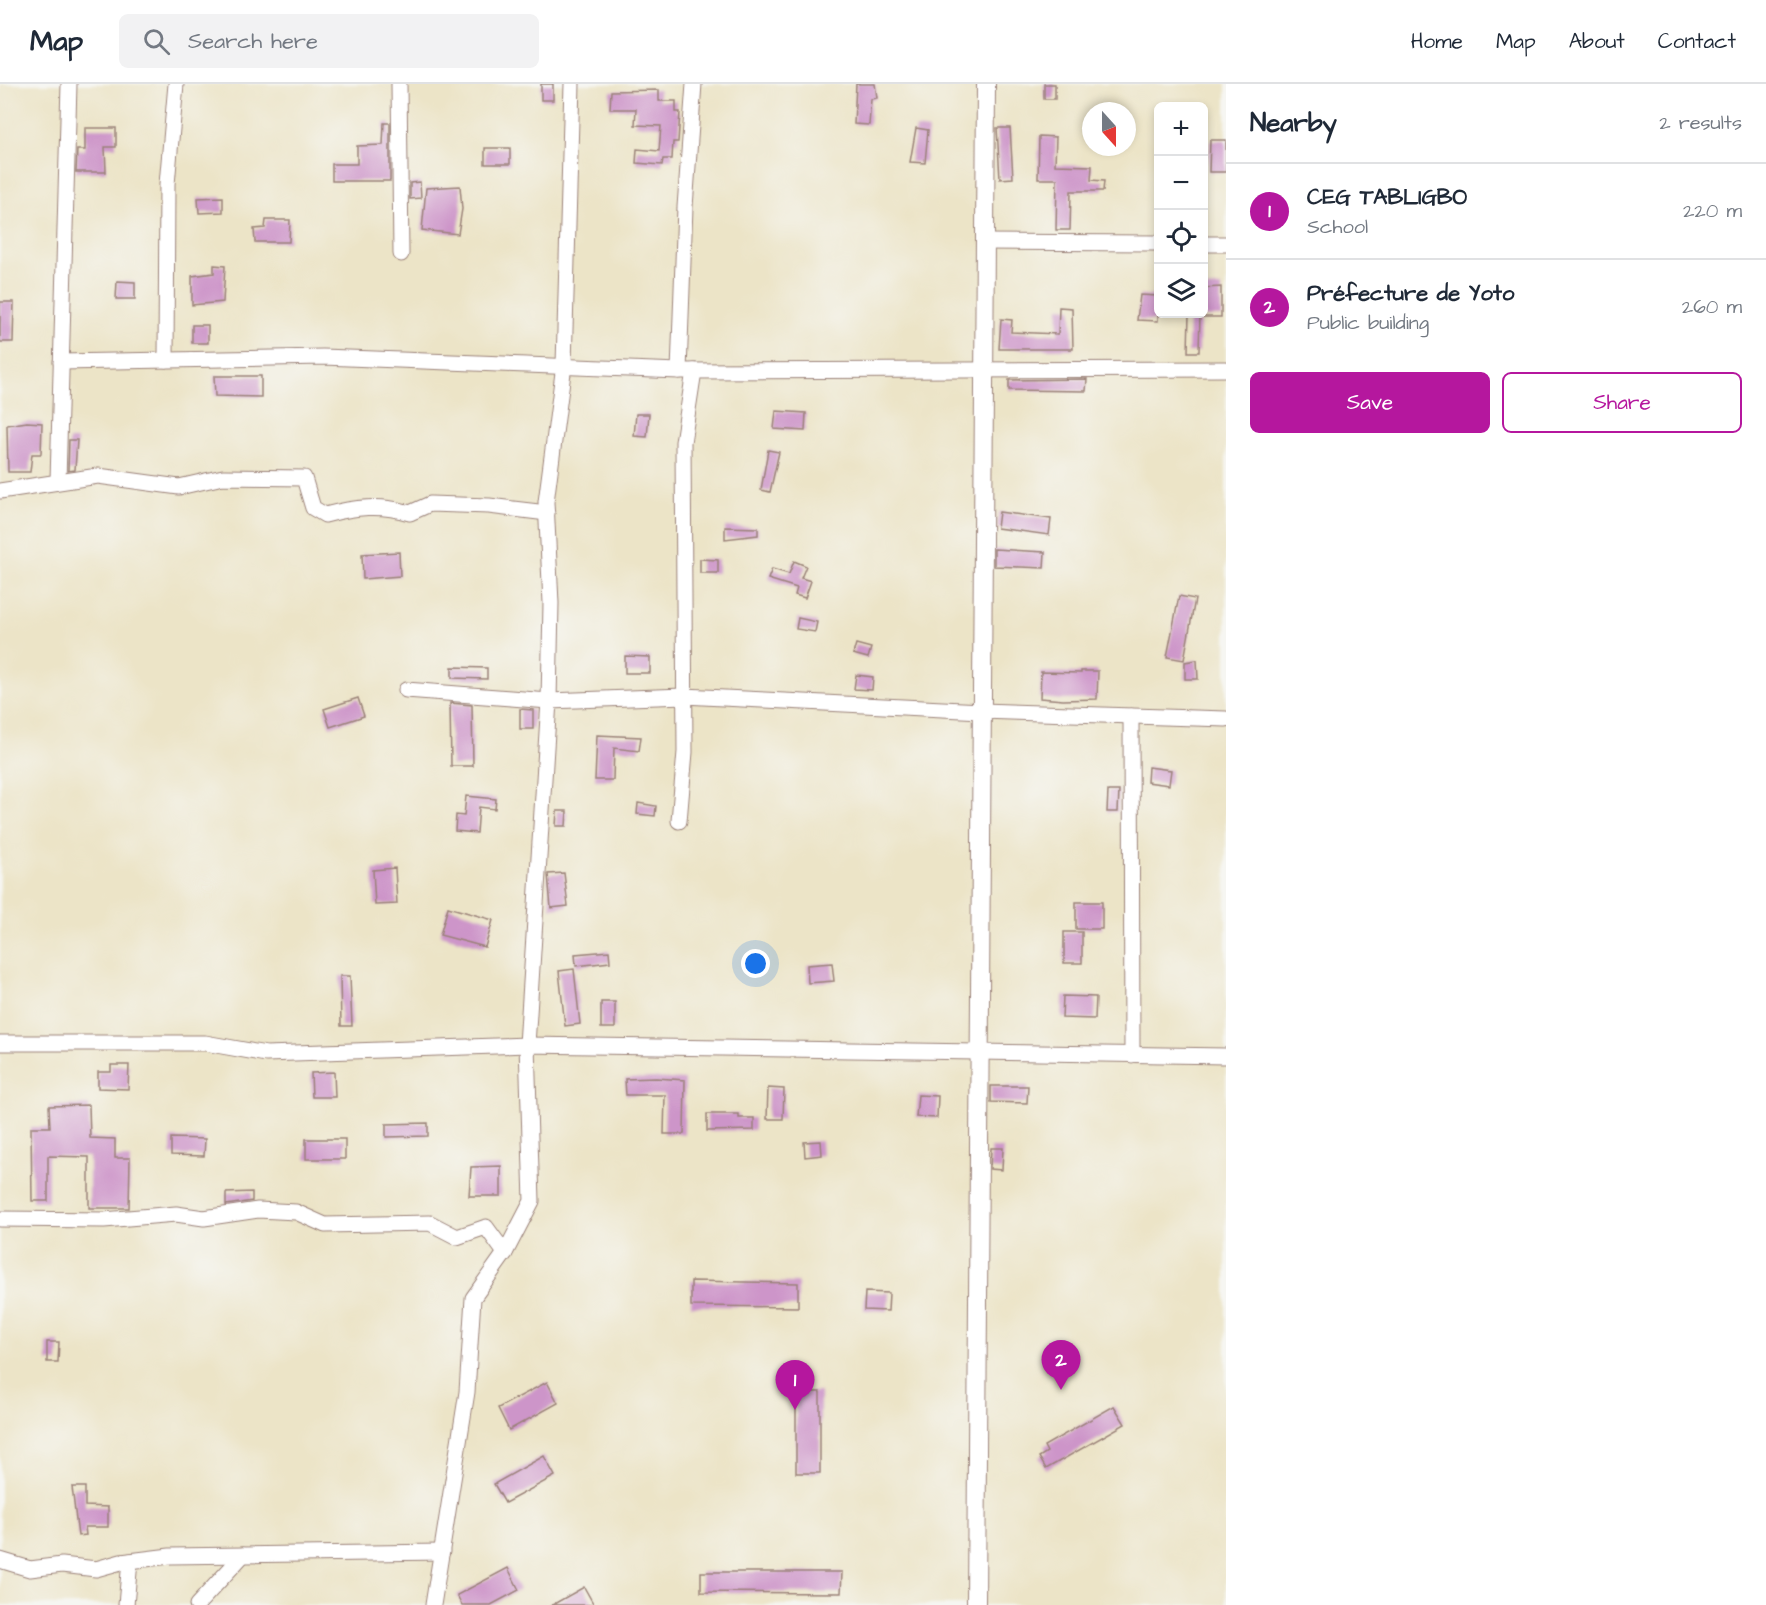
<!DOCTYPE html>
<html lang="en">
<head>
<meta charset="utf-8">
<style>
  :root { --surface:#fff; --page:#f2f2f3; --text:#1f2937; --muted:#747a83; --line:#e0e1e3; --accent:#b5179e }
  body { margin:0; font-family:"Architects Daughter",sans-serif; background:var(--page); color:var(--text) }
  .controls { position:absolute; right:18px; top:18px; display:grid; overflow:hidden; border-radius:9px; box-shadow:0 3px 9px #0003 }
  .controls button { width:54px; height:54px; display:grid; place-items:center; padding:0; border:0; border-bottom:2px solid var(--line); background:var(--surface); color:var(--text); font:30px sans-serif }
  .compass { position:absolute; left:1082px; top:18px; width:54px; height:54px; border-radius:50%; background:var(--surface); box-shadow:0 3px 9px #0003; rotate:159deg }
  .you { position:absolute; left:756px; top:880px; width:21px; height:21px; margin:-15px; border:4px solid #fff; border-radius:50%; background:#1a73e8; box-shadow:0 0 0 9px #1a73e833 }
  .badge { display:grid; place-items:center; width:39px; height:39px; border-radius:50%; background:var(--accent); color:#fff; font-size:20px; font-weight:700 }
  .pin { position:absolute; translate:-50% -50px; filter:drop-shadow(0 2px 3px #0008) }
  .pin::after { content:''; position:absolute; top:32px; width:21px; height:18px; background:inherit; clip-path:polygon(0 0,100% 0,50% 100%) }
  .list { margin:0; padding:0; list-style:none }
  h2 { display:flex; justify-content:space-between; align-items:center; height:78px; margin:0; padding:0 24px; font-size:26px }
  h2 small { font-size:20px; font-weight:400; color:var(--muted) }
  .list li { display:grid; grid-template-columns:39px 1fr auto; gap:18px; align-items:center; box-sizing:border-box; height:96px; padding:0 24px; border-top:2px solid var(--line) }
  .list b { display:block; font-size:22px; white-space:nowrap }
  .list p { margin:0; font-size:20px; white-space:nowrap; color:var(--muted) }
  .list em { font-size:20px; font-style:normal; color:var(--muted) }
  .actions { display:flex; gap:12px; padding:18px 24px }
  .actions a { flex:1; padding:14px 0; border:2px solid var(--accent); border-radius:9px; text-align:center; font-size:21px; color:var(--accent) }
  .actions .main { background:var(--accent); color:#fff }
  .icon { flex:none; width:33px; height:33px; fill:none; stroke:currentColor; stroke-width:2; stroke-linecap:round; stroke-linejoin:round }
  .map { position:relative; flex:none; width:1226px; height:1521px; overflow:hidden }
  header { display:flex; align-items:center; gap:36px; box-sizing:border-box; height:84px; padding:0 30px; background:var(--surface); border-bottom:2px solid var(--line) }
  header strong { font-size:28px }
  nav { display:flex; gap:33px; margin-inline-start:auto; font-size:21px }
  .search { width:420px; height:54px; background:var(--page); display:flex; align-items:center; gap:15px; box-sizing:border-box; padding:0 21px; border-radius:9px; color:var(--muted); font-size:22px }
  main { display:flex }
  aside { flex:1; background:var(--surface) }
  .map>svg:first-child { display:block }
  .building { fill:#cd95c9 }
  .lines { fill:none; stroke-linecap:round; stroke-linejoin:round }
  .minor-casing { stroke:#9b8279; stroke-width:17 }
  .tertiary-casing { stroke:#9b8279; stroke-width:20 }
  .minor { stroke:#fff; stroke-width:15 }
  .tertiary { stroke:#fff; stroke-width:18 }
</style>
</head>
<body>
<header>
<strong>Map</strong>
<div class="search"><svg class="icon" aria-label="search" viewBox="0 0 24 24"><circle cx="10" cy="10" r="6"/><path d="M15 15l6 6"/></svg>Search here</div>
<nav><a>Home</a><a>Map</a><a>About</a><a>Contact</a></nav>
</header>
<main>
<div class="map">
<svg width="1226" height="1521" viewBox="0 0 1226 1521">
  <rect width="100%" height="100%" fill="#f6f6f2"/>
  <filter id="ink" filterUnits="userSpaceOnUse"><feTurbulence type="fractalNoise" baseFrequency=".0167" numOctaves="2"/><feDisplacementMap in="SourceGraphic" scale="12" xChannelSelector="R" yChannelSelector="G"/><feConvolveMatrix kernelMatrix="1 2 1 2 8 2 1 2 1" color-interpolation-filters="sRGB"/></filter>
  <filter id="wash" filterUnits="userSpaceOnUse"><feTurbulence type="fractalNoise" baseFrequency=".008" numOctaves="4" result="noise"/><feDisplacementMap in="SourceGraphic" scale="24" xChannelSelector="R" yChannelSelector="G"/><feGaussianBlur stdDeviation="1.35" result="paint"/><feColorMatrix in="noise" values="0 0 0 0 0 0 0 0 0 0 0 0 0 0 0 0 0 1.4 0 .05"/><feComposite in="paint" operator="in"/></filter>
  <g filter="url(#wash)">
    <rect width="100%" height="100%" fill="#ece4c7"/>
    <g id="blocks">
      <!-- building -->
      <g class="building">
        <rect x="541" y="0" width="12" height="16"/>
        <path d="M 856,0 L 875,0 L 877,14 L 871,15 L 869,41 L 854,40 Z"/>
        <rect x="1044" y="0" width="11" height="15"/>
        <path d="M 659,6 L 659,17 L 676,17 L 676,28 L 680,28 L 678,58 L 673,58 L 672,75 L 663,75 L 662,81 L 636,79 L 637,65 L 659,67 L 661,42 L 635,41 L 636,25 L 610,25 L 611,7 Z"/>
        <path d="M 384,39 L 390,39 L 390,97 L 332,97 L 332,80 L 357,80 L 357,62 L 383,61 Z"/>
        <path d="M 85,44 L 116,44 L 116,63 L 105,63 L 106,88 L 76,88 L 77,66 L 85,66 Z"/>
        <path d="M 916,44 L 928,46 L 925,79 L 910,78 Z"/>
        <path d="M 997,44 L 1010,44 L 1013,94 L 1000,95 Z"/>
        <path d="M 1039,52 L 1056,53 L 1055,81 L 1092,82 L 1091,96 L 1104,97 L 1103,107 L 1071,107 L 1070,146 L 1056,146 L 1057,95 L 1038,95 Z"/>
        <path d="M 1210,56 L 1226,56 L 1226,88 L 1209,88 Z"/>
        <rect x="485" y="64" width="25" height="16"/>
        <path d="M 420,98 L 421,114 L 410,115 L 410,99 Z"/>
        <path d="M 460,102 L 462,125 L 458,150 L 422,146 L 426,104 Z"/>
        <path d="M 223,113 L 223,128 L 199,129 L 198,114 Z"/>
        <path d="M 266,136 L 290,136 L 289,158 L 255,158 L 254,145 L 265,144 Z"/>
        <path d="M 214,181 L 225,182 L 223,218 L 192,221 L 192,192 L 214,189 Z"/>
        <path d="M 117,197 L 135,198 L 135,215 L 116,215 Z"/>
        <path d="M 1221,203 L 1221,233 L 1203,233 L 1203,204 Z"/>
        <path d="M 1140,211 L 1158,212 L 1158,237 L 1137,236 Z"/>
        <path d="M 0,218 L 14,218 L 13,258 L 0,258 Z"/>
        <path d="M 1059,223 L 1072,224 L 1073,265 L 999,265 L 1001,235 L 1012,236 L 1011,248 L 1058,250 Z"/>
        <path d="M 1189,230 L 1200,230 L 1199,268 L 1188,268 Z"/>
        <rect x="192" y="241" width="16" height="18"/>
        <path d="M 214,292 L 261,292 L 261,313 L 215,312 Z"/>
        <path d="M 1087,295 L 1086,307 L 1009,306 L 1009,296 Z"/>
        <path d="M 776,327 L 806,329 L 805,347 L 774,345 Z"/>
        <path d="M 636,330 L 649,330 L 647,353 L 634,352 Z"/>
        <path d="M 27,338 L 42,339 L 41,370 L 32,370 L 30,388 L 8,388 L 7,341 Z"/>
        <path d="M 69,356 L 77,356 L 75,386 L 68,387 Z"/>
        <path d="M 768,366 L 779,368 L 770,408 L 761,406 Z"/>
        <path d="M 999,428 L 1051,435 L 1049,451 L 997,444 Z"/>
        <path d="M 725,443 L 758,444 L 758,451 L 725,455 Z"/>
        <path d="M 994,465 L 1045,468 L 1044,484 L 994,482 Z"/>
        <path d="M 399,468 L 400,492 L 363,495 L 362,470 Z"/>
        <path d="M 700,475 L 718,476 L 718,489 L 700,489 Z"/>
        <path d="M 794,477 L 806,482 L 801,494 L 811,497 L 805,514 L 795,511 L 797,504 L 768,495 L 772,485 L 789,490 Z"/>
        <path d="M 1179,512 L 1195,515 L 1184,576 L 1167,573 Z"/>
        <path d="M 798,534 L 817,538 L 815,548 L 796,545 Z"/>
        <path d="M 856,560 L 871,564 L 868,574 L 853,570 Z"/>
        <path d="M 625,572 L 650,573 L 650,589 L 625,589 Z"/>
        <path d="M 1197,576 L 1198,595 L 1185,595 L 1185,578 Z"/>
        <path d="M 452,583 L 487,584 L 487,595 L 452,594 Z"/>
        <path d="M 1081,587 L 1098,587 L 1097,615 L 1063,616 L 1040,614 L 1041,588 L 1081,589 Z"/>
        <path d="M 856,591 L 873,593 L 872,606 L 854,605 Z"/>
        <path d="M 358,614 L 364,632 L 330,643 L 324,625 Z"/>
        <path d="M 450,619 L 472,621 L 473,682 L 451,682 Z"/>
        <path d="M 520,625 L 533,626 L 533,645 L 520,645 Z"/>
        <path d="M 597,651 L 641,653 L 639,667 L 614,664 L 613,696 L 595,696 Z"/>
        <path d="M 1148,683 L 1171,686 L 1169,701 L 1147,698 Z"/>
        <path d="M 1108,707 L 1119,707 L 1118,728 L 1107,728 Z"/>
        <path d="M 466,712 L 496,715 L 495,725 L 479,723 L 477,749 L 455,747 L 456,731 L 464,732 Z"/>
        <path d="M 638,719 L 656,722 L 655,732 L 637,730 Z"/>
        <path d="M 557,727 L 567,727 L 566,742 L 556,742 Z"/>
        <path d="M 395,784 L 397,820 L 375,821 L 373,786 Z"/>
        <path d="M 564,789 L 568,822 L 551,824 L 548,790 Z"/>
        <rect x="1076" y="818" width="26" height="27"/>
        <path d="M 448,823 L 493,836 L 485,863 L 440,851 Z"/>
        <rect x="1064" y="848" width="18" height="31"/>
        <path d="M 609,867 L 610,878 L 576,882 L 575,870 Z"/>
        <path d="M 832,879 L 834,897 L 808,899 L 807,881 Z"/>
        <path d="M 574,885 L 580,940 L 565,942 L 559,887 Z"/>
        <path d="M 340,892 L 350,892 L 352,942 L 341,942 Z"/>
        <path d="M 1063,912 L 1096,913 L 1095,935 L 1062,934 Z"/>
        <rect x="601" y="918" width="14" height="26"/>
        <path d="M 111,981 L 129,981 L 128,1005 L 98,1004 L 98,988 L 111,988 Z"/>
        <path d="M 334,988 L 335,1013 L 312,1013 L 311,989 Z"/>
        <path d="M 656,994 L 685,996 L 684,1050 L 664,1050 L 665,1011 L 626,1011 L 625,995 Z"/>
        <path d="M 991,1002 L 1028,1002 L 1027,1019 L 991,1018 Z"/>
        <path d="M 768,1004 L 784,1005 L 783,1035 L 767,1035 Z"/>
        <path d="M 918,1011 L 938,1012 L 937,1034 L 916,1033 Z"/>
        <path d="M 89,1021 L 90,1054 L 115,1055 L 115,1074 L 130,1074 L 129,1124 L 89,1124 L 89,1073 L 48,1072 L 48,1117 L 32,1117 L 31,1043 L 50,1043 L 49,1022 Z"/>
        <path d="M 707,1030 L 739,1030 L 739,1034 L 754,1034 L 754,1046 L 707,1047 Z"/>
        <path d="M 428,1039 L 428,1052 L 386,1053 L 386,1040 Z"/>
        <path d="M 171,1054 L 205,1055 L 204,1072 L 171,1071 Z"/>
        <rect x="306" y="1055" width="39" height="20"/>
        <path d="M 821,1057 L 822,1071 L 805,1073 L 804,1058 Z"/>
        <path d="M 991,1064 L 1003,1064 L 1002,1086 L 990,1085 Z"/>
        <path d="M 501,1082 L 501,1112 L 469,1112 L 471,1083 Z"/>
        <path d="M 252,1108 L 252,1117 L 226,1121 L 226,1109 Z"/>
        <path d="M 691,1197 L 798,1199 L 798,1223 L 691,1222 Z"/>
        <path d="M 865,1208 L 889,1209 L 888,1227 L 864,1226 Z"/>
        <path d="M 47,1258 L 59,1258 L 58,1278 L 47,1278 Z"/>
        <path d="M 547,1298 L 558,1319 L 509,1346 L 498,1324 Z"/>
        <rect x="796" y="1308" width="24" height="81"/>
        <path d="M 1114,1322 L 1125,1340 L 1046,1385 L 1039,1373 L 1047,1368 L 1044,1362 Z"/>
        <path d="M 544,1372 L 555,1392 L 505,1419 L 494,1400 Z"/>
        <path d="M 72,1403 L 85,1403 L 85,1422 L 108,1423 L 108,1443 L 85,1443 L 86,1451 L 78,1452 Z"/>
        <path d="M 508,1484 L 519,1506 L 491,1521 L 462,1521 L 457,1511 Z"/>
        <path d="M 701,1488 L 842,1488 L 841,1509 L 701,1508 Z"/>
        <path d="M 584,1503 L 594,1521 L 552,1521 Z"/>
      </g>
    </g>
  </g>
  <g filter="url(#ink)">
    <use href="#blocks" fill-opacity="0" stroke="#9b8279" stroke-width="1.5"/>
    <g class="lines">
      <defs>
        <g id="minor">
          <path d="M 399,0 L 401,170"/>
          <path d="M 985,158 L 1158,159"/>
          <path d="M 1204,160 L 1226,160"/>
          <path d="M 166,276 L 167,100 L 176,0"/>
          <path d="M 61,278 L 323,273 L 679,287 L 1226,285"/>
          <path d="M 679,287 L 685,123 L 694,0"/>
          <path d="M 58,397 L 69,0"/>
          <path d="M 0,407 L 98,392 L 179,403 L 223,393 L 304,394 L 313,424 L 325,431 C 355,423 380,420 410,429 L 430,420 L 489,422 L 547,429"/>
          <path d="M 406,606 L 549,617 L 684,612 L 982,627 L 1226,635"/>
          <path d="M 1131,632 L 1132,971"/>
          <path d="M 679,737 L 685,668 L 683,358 L 694,287"/>
          <path d="M 0,959 L 205,959 L 266,970 L 527,961 L 1226,972"/>
          <path d="M 0,1135 L 104,1136 L 176,1130 L 204,1134 L 258,1126 L 296,1128 L 325,1141 L 430,1139 L 457,1153 L 486,1143 L 505,1169"/>
          <path d="M 0,1476 L 30,1485 L 62,1481 L 96,1485 L 121,1478 L 170,1472 L 442,1468"/>
          <path d="M 126,1521 L 130,1477"/>
          <path d="M 197,1521 L 243,1471"/>
          <path d="M 433,1521 L 467,1308 L 473,1214 L 505,1169 L 532,1117 L 527,961 L 549,617 L 551,519 L 546,418 L 564,281 L 572,0"/>
        </g>
        <path id="tertiary" d="M 976,1521 L 986,0"/>
      </defs>
      <!-- minor casing -->
      <use href="#minor" class="minor-casing"/>
      <!-- tertiary casing -->
      <use href="#tertiary" class="tertiary-casing"/>
      <!-- minor -->
      <use href="#minor" class="minor"/>
      <!-- tertiary -->
      <use href="#tertiary" class="tertiary"/>
    </g>
  </g>
</svg>
<div class="controls">
<button>+</button>
<button>−</button>
<button><svg class="icon" aria-label="locate" viewBox="0 0 24 24"><circle cx="12" cy="12" r="6"/><path d="M12 2v4M12 18v4M2 12h4M18 12h4"/></svg></button>
<button><svg class="icon" aria-label="layers" viewBox="0 0 24 24"><path d="M12 4l9 5-9 5-9-5zM3 14l9 5 9-5"/></svg></button>
</div>
<svg class="compass" viewBox="-18 -18 36 36"><path d="M0-13l5 13h-10z" fill="#e53935"/><path d="M0 13l5-13h-10z" fill="#747a83"/></svg>
<div class="you"></div>
<div class="pin badge" style="left:795px;top:1326px">1</div>
<div class="pin badge" style="left:1061px;top:1306px">2</div>
</div>
<aside>
<h2>Nearby<small>2 results</small></h2>
<ul class="list">
<li><span class="badge">1</span><div><b>CEG TABLIGBO</b><p>School</p></div><em>220 m</em></li>
<li><span class="badge">2</span><div><b>Préfecture de Yoto</b><p>Public building</p></div><em>260 m</em></li>
</ul>
<div class="actions"><a class="main">Save</a><a>Share</a></div>
</aside>
</main>
</body>
</html>
